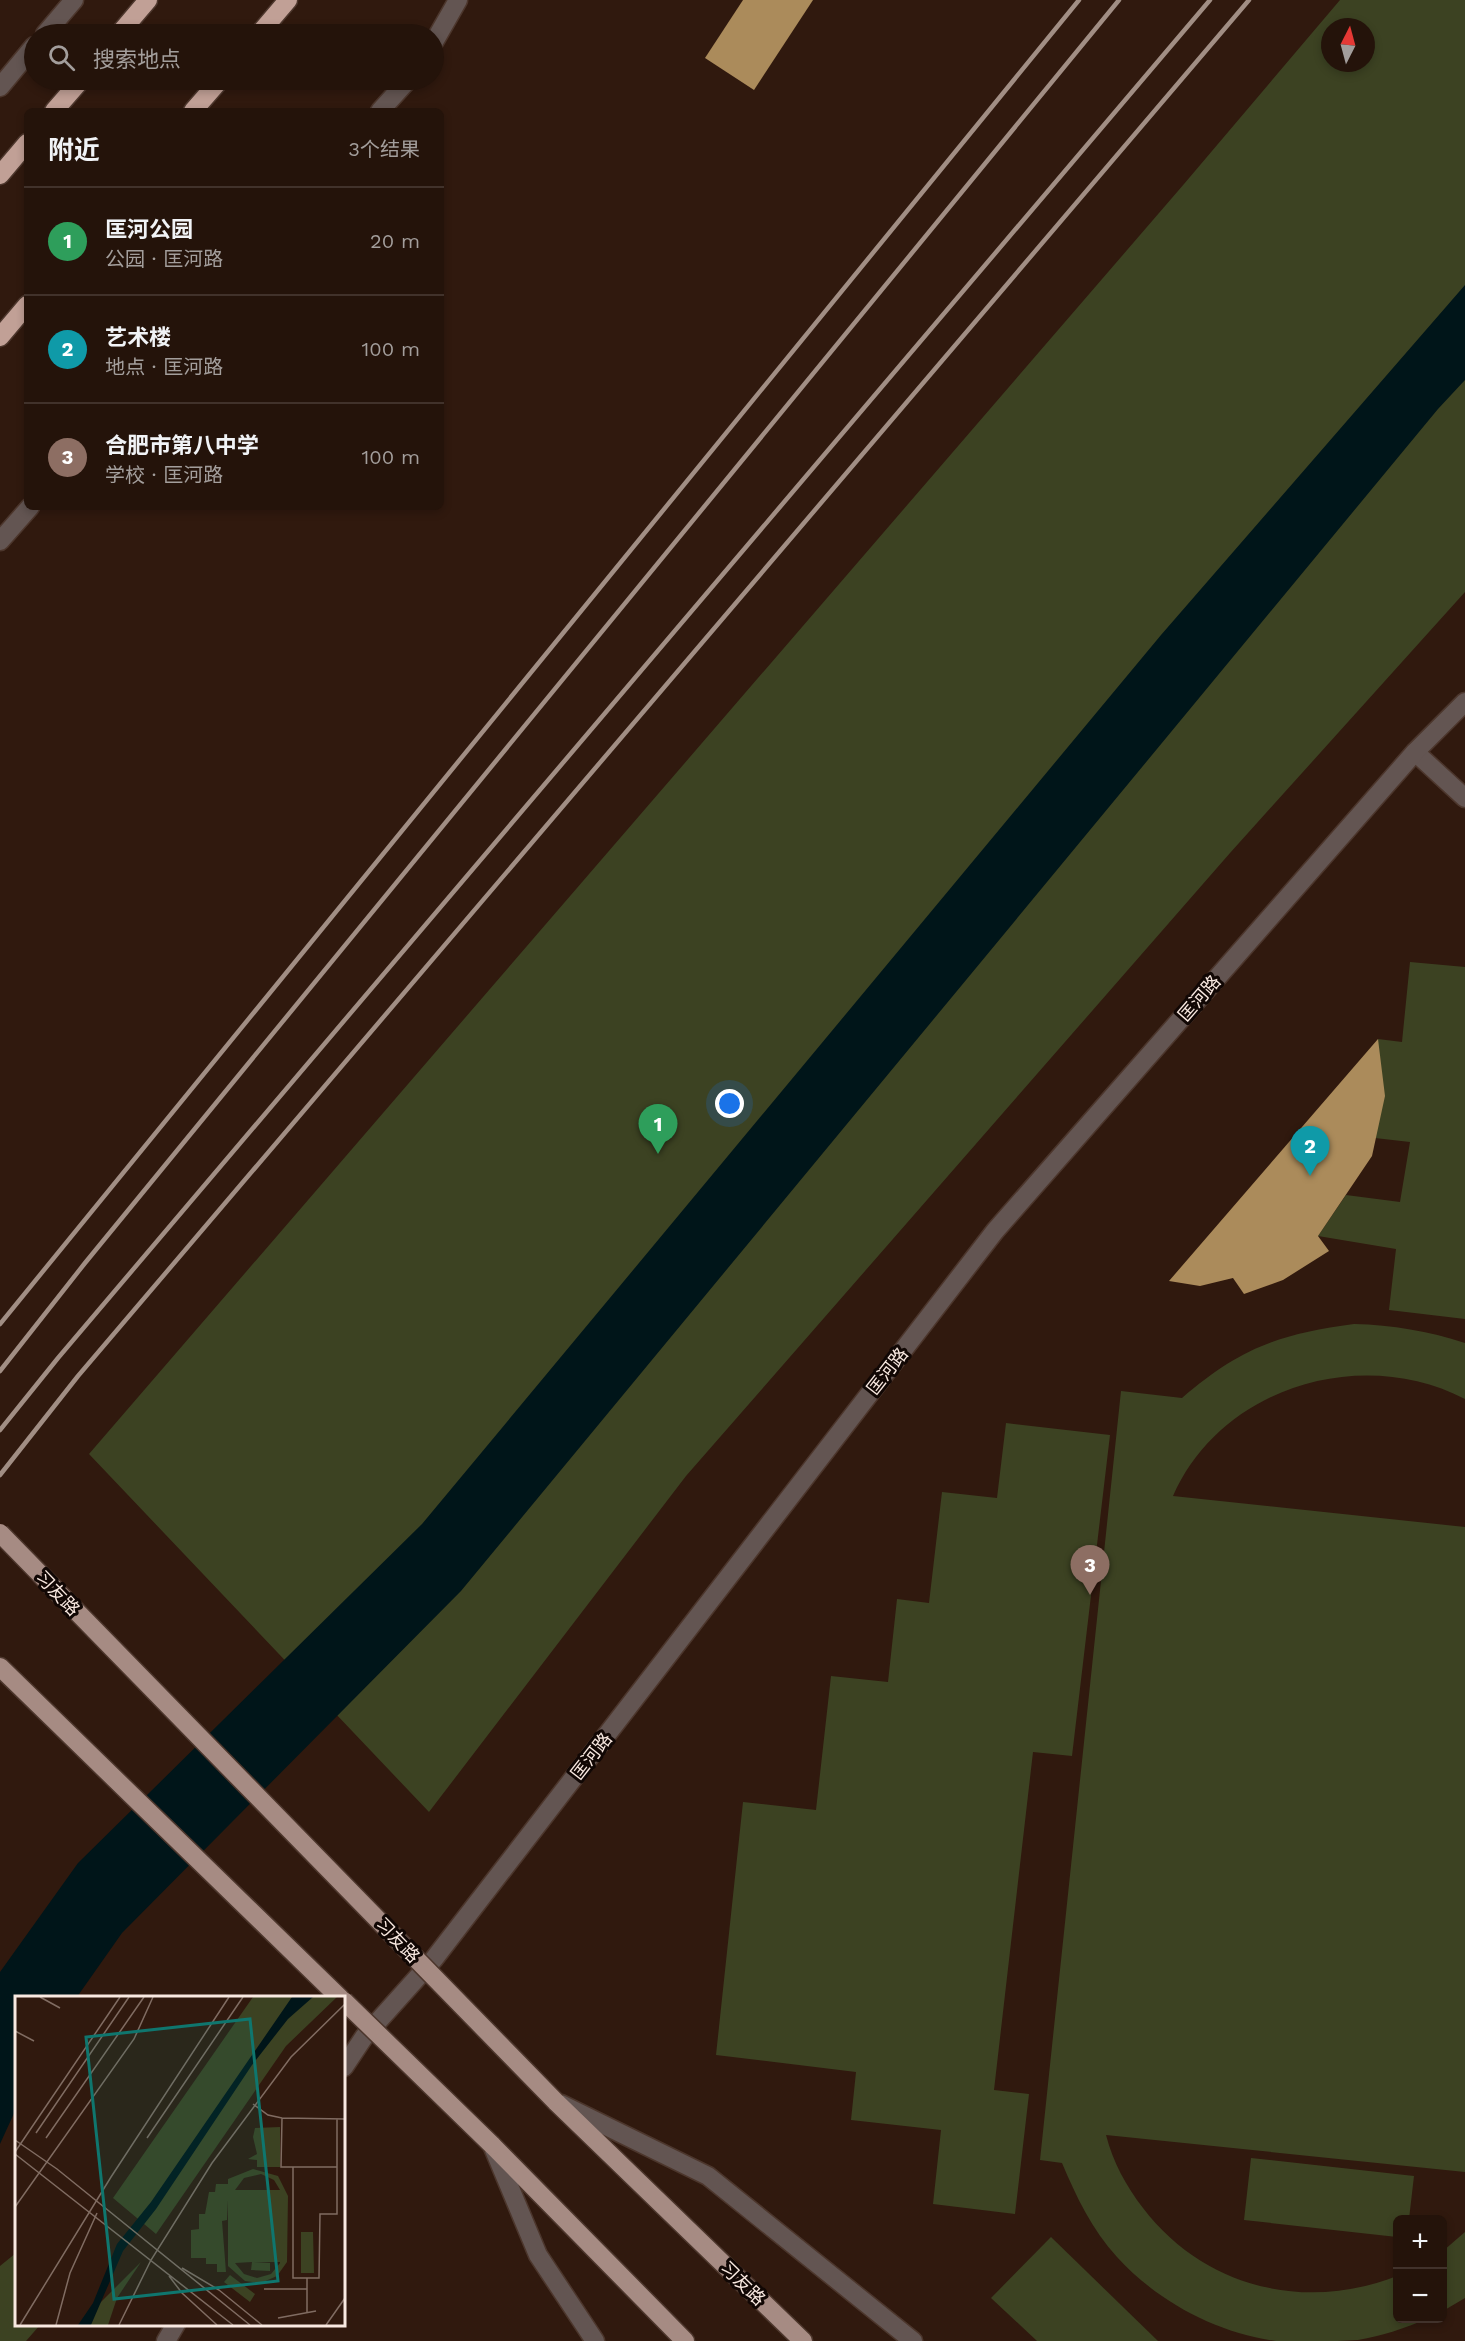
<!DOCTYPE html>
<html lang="zh">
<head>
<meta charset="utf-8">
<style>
  :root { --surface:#24130a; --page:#302018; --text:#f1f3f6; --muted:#a39e9c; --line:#41322b; --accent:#f29ab0 }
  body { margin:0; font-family:"Work Sans","Noto Sans SC",sans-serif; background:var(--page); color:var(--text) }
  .controls { position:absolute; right:18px; bottom:18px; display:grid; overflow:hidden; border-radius:9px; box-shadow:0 3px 9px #0003 }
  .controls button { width:54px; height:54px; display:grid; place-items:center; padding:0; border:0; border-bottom:2px solid var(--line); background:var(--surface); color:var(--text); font:30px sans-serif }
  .compass { position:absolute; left:1321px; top:18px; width:54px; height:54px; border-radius:50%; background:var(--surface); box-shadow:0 3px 9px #0003; rotate:6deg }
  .you { position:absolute; left:730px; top:1104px; width:21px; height:21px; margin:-15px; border:4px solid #fff; border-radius:50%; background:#1a73e8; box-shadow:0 0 0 9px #1a73e833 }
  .badge { display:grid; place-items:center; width:39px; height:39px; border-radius:50%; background:var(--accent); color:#fff; font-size:20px; font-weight:700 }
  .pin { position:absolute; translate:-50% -50px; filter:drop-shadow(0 2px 3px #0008) }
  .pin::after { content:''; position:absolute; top:32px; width:21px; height:18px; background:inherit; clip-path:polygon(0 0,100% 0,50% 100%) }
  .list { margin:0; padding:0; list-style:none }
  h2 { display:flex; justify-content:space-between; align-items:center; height:78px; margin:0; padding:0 24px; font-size:26px }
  h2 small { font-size:20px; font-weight:400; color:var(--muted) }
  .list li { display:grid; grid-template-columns:39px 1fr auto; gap:18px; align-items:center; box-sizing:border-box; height:108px; padding:0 24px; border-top:2px solid var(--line) }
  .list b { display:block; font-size:22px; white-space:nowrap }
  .list p { margin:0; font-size:20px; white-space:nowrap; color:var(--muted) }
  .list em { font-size:20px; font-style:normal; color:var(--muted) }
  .icon { flex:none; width:33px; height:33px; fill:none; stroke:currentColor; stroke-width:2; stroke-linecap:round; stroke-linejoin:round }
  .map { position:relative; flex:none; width:1465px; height:2341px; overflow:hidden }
  .search { position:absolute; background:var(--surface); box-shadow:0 3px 9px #0003; left:24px; top:24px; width:420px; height:66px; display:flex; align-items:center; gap:15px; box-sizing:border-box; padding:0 21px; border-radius:33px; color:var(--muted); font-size:22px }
  .panel { position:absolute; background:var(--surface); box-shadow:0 3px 9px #0003; left:24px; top:108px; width:420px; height:402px; border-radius:9px }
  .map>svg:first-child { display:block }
  .green { fill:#3c4222; fill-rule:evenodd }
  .water { fill:#001519 }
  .building { fill:#ab8b5b }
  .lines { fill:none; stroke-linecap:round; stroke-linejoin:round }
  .minor-casing { stroke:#4c362c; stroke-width:21 }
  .major-casing { stroke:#4c362c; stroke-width:21 }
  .highway-casing { stroke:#4c362c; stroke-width:21 }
  .minor { stroke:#635552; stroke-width:18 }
  .major { stroke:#a68b83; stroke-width:18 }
  .highway { stroke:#c1a096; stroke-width:18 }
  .rail { stroke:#a18e84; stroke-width:4.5 }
  .major-bridge-casing { stroke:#4c362c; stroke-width:21; stroke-linecap:butt }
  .major-bridge { stroke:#a68b83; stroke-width:18 }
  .labels { text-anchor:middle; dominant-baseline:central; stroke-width:6; stroke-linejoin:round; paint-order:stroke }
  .street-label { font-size:18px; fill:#f9e9e1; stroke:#110704 }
  .inset-road { fill:none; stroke:#806c62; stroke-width:1.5 }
  .view { fill:#0f766e; fill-opacity:0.15; stroke:#0f766e; stroke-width:3 }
  .inset-edge { fill:none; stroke:#f9e9e1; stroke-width:3 }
</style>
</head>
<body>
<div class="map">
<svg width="1465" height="2341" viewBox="0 0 1465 2341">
  <rect width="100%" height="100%" fill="#30190e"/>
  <!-- green -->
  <g class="green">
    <path d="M 1340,0 L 1465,0 L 1465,592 L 1230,853 L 686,1476 L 429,1812 L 89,1454 L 1184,184 ZM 1330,27 L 1366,27 L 1366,63 L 1330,63 Z"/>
    <path d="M 1410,962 L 1465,967 L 1465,1319 L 1389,1310 L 1396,1249 L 1318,1236 L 1346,1195 L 1400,1202 L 1410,1142 L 1375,1138 L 1378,1039 L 1402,1042 Z"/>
    <path d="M 1354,1324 C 1393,1325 1428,1331 1465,1343 L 1465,1399 C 1361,1345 1221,1387 1173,1496 L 1465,1527 L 1465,2172 L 1106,2135 C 1113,2162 1126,2186 1143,2208 C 1204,2288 1305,2312 1397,2276 L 1398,2318 L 1427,2319 C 1405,2328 1382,2336 1358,2340 C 1344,2341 1330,2341 1317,2341 C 1303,2341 1289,2341 1276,2341 C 1216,2333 1157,2301 1117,2257 C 1092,2230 1076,2196 1062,2163 L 1040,2160 L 1121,1391 L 1182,1398 C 1240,1348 1279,1334 1354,1324 Z"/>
    <path d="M 1006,1423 L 1110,1435 L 1072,1756 L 1033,1752 L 994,2090 L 1029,2094 L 1015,2214 L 933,2204 L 941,2130 L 851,2120 L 856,2072 L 716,2055 L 743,1802 L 816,1810 L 831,1676 L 888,1682 L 897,1599 L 929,1603 L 942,1492 L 997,1498 Z"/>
    <path d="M 1251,2158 L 1414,2176 L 1409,2219 L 1398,2220 L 1397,2237 L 1244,2220 Z"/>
    <path d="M 1465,2232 L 1465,2298 L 1443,2311 L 1443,2251 Z"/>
    <path d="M 1051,2237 L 1158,2341 L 1037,2341 L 991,2298 Z"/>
    <path d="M 16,2253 L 16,2324 L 40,2325 L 26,2341 L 0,2341 L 0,2266 Z"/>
  </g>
  <!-- water -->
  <path class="water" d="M 1465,285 L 1465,380 L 1438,409 L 461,1591 L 122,1933 L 77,1997 L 16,1998 L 16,2109 L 0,2144 L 0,1972 L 78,1863 L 422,1524 L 1161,635 Z"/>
  <!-- building -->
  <g class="building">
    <path d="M 743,0 L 813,0 L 754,90 L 705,58 Z"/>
    <path d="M 1378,1039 L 1385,1096 L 1372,1156 L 1318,1236 L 1329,1251 L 1283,1280 L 1244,1294 L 1233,1278 L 1200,1286 L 1169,1281 Z"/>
  </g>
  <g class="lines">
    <defs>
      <g id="minor">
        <path d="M 45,34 L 74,0"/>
        <path d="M 434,42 L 458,0"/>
        <path d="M 0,87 L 34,46"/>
        <path d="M 380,111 L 408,80"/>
        <path d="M 0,541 L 30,507"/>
        <path d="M 1415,752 L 1465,798"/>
        <path d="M 344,2067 L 364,2037 L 434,1959 L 995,1231 L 1415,752 L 1465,702"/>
        <path d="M 561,2104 L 708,2176 L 913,2341"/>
        <path d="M 492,2145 L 538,2255 L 595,2341"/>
        <path d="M 166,2341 L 176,2324"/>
      </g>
      <g id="major">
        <path d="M 0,1667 L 340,1998"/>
        <path d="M 556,2102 L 803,2341"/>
        <path d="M 492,2145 L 685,2341"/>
      </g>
      <g id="highway">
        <path d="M 119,34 L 148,0"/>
        <path d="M 259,34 L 288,0"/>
        <path d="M 54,111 L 81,80"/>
        <path d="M 193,111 L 220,80"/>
        <path d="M 0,175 L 27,143"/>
        <path d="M 0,337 L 27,305"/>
      </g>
    </defs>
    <!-- minor casing -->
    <use href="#minor" class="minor-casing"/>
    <!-- major casing -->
    <use href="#major" class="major-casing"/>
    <!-- highway casing -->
    <use href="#highway" class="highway-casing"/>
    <!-- minor -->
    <use href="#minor" class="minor"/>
    <!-- major -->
    <use href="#major" class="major"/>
    <!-- highway -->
    <use href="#highway" class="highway"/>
    <!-- rail -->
    <g class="rail">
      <path d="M 0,1324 L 1079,0"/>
      <path d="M 0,1371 L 85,1263 L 1119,0"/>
      <path d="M 0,1430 L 58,1358 L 1210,0"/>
      <path d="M 0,1475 L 78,1376 L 1249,0"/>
    </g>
    <defs>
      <g id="major-bridge">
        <path d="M 0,1533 L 556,2102"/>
        <path d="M 344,2001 L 492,2145"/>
      </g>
    </defs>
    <!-- major-bridge casing -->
    <use href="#major-bridge" class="major-bridge-casing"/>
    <!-- major-bridge -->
    <use href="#major-bridge" class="major-bridge"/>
  </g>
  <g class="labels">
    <!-- street labels -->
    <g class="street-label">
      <text transform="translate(1199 998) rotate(-49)">匡河路</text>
      <text transform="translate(887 1371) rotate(-52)">匡河路</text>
      <text transform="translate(58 1593) rotate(46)">习友路</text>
      <text transform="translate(591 1756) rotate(-52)">匡河路</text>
      <text transform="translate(398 1940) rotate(46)">习友路</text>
      <text transform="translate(743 2283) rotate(44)">习友路</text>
    </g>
  </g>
  <!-- overview -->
  <g transform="translate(15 1996)">
    <rect width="330" height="330" fill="#30190e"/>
    <path d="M 238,1 L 322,1 L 271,50 L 141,238 L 98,202 ZM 265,131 L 265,171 L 242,171 L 242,164 L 233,163 L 242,158 L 238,141 L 240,132 ZM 238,173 L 263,180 L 273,200 L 272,266 L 262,280 L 246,287 L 230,285 L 213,270 L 213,204 L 212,224 L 207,225 L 211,276 L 202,276 L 202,268 L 191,268 L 191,262 L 176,262 L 176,234 L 184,233 L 184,218 L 190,218 L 194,196 L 200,196 L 201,188 L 213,188 L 213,183 ZM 246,178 L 259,184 L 265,194 L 220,194 L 229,182 ZM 239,266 L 265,266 L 265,267 L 256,278 L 242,282 L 229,278 L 220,267 L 237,266 L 236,274 L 255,275 L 255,267 ZM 286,236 L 298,236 L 299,277 L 286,277 ZM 126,266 L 102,302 L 93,329 L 69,329 L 69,323 ZM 215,279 L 240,298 L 235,306 L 209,286 Z" fill="#3c4222" fill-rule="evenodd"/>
    <path d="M 277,1 L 298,1 L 273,23 L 237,69 L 141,213 L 108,255 L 76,329 L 63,329 L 78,307 L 102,248 L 136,206 Z" fill="#001519"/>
    <path class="inset-road" d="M 25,1 L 45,12M 0,35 L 19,45M 238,108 L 253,119 L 267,122 L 330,123M 267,122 L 266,171 L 322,171M 21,137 L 114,1M 31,142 L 129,1M 132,142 L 228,1M 0,144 L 42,173 L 235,329M 0,156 L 105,1M 0,158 L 218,329M 278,171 L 278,282 L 304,282 L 305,218 L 322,218 L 322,123M 0,211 L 119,43 L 138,1M 167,272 L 204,294 L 247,329M 154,280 L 167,297 L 202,329M 249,293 L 292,293M 292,316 L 292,282M 263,322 L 301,315M 5,329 L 96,181 L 214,1M 41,329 L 55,277 L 82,217M 104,329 L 136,264 L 197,167 L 276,61 L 330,8M 311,329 L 330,302"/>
    <path class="view" d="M 235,23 L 263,285 L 99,303 L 71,41 Z"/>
    <rect width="330" height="330" class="inset-edge"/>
  </g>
</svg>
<div class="controls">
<button>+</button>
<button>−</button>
</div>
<svg class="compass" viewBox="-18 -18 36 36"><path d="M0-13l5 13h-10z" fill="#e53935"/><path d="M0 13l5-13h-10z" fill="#a39e9c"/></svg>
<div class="you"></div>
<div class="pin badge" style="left:658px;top:1154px;background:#2e9e5b">1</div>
<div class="pin badge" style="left:1310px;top:1176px;background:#0f9aa8">2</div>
<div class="pin badge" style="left:1090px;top:1595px;background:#8d6e63">3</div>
<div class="search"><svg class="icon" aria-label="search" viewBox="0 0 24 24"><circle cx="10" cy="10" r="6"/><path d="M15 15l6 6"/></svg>搜索地点</div>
<section class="panel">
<h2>附近<small>3个结果</small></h2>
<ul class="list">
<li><span class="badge" style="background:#2e9e5b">1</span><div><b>匡河公园</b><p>公园 · 匡河路</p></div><em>20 m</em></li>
<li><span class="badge" style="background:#0f9aa8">2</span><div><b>艺术楼</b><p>地点 · 匡河路</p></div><em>100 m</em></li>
<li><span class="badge" style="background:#8d6e63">3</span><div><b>合肥市第八中学</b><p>学校 · 匡河路</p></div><em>100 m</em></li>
</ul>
</section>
</div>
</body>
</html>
